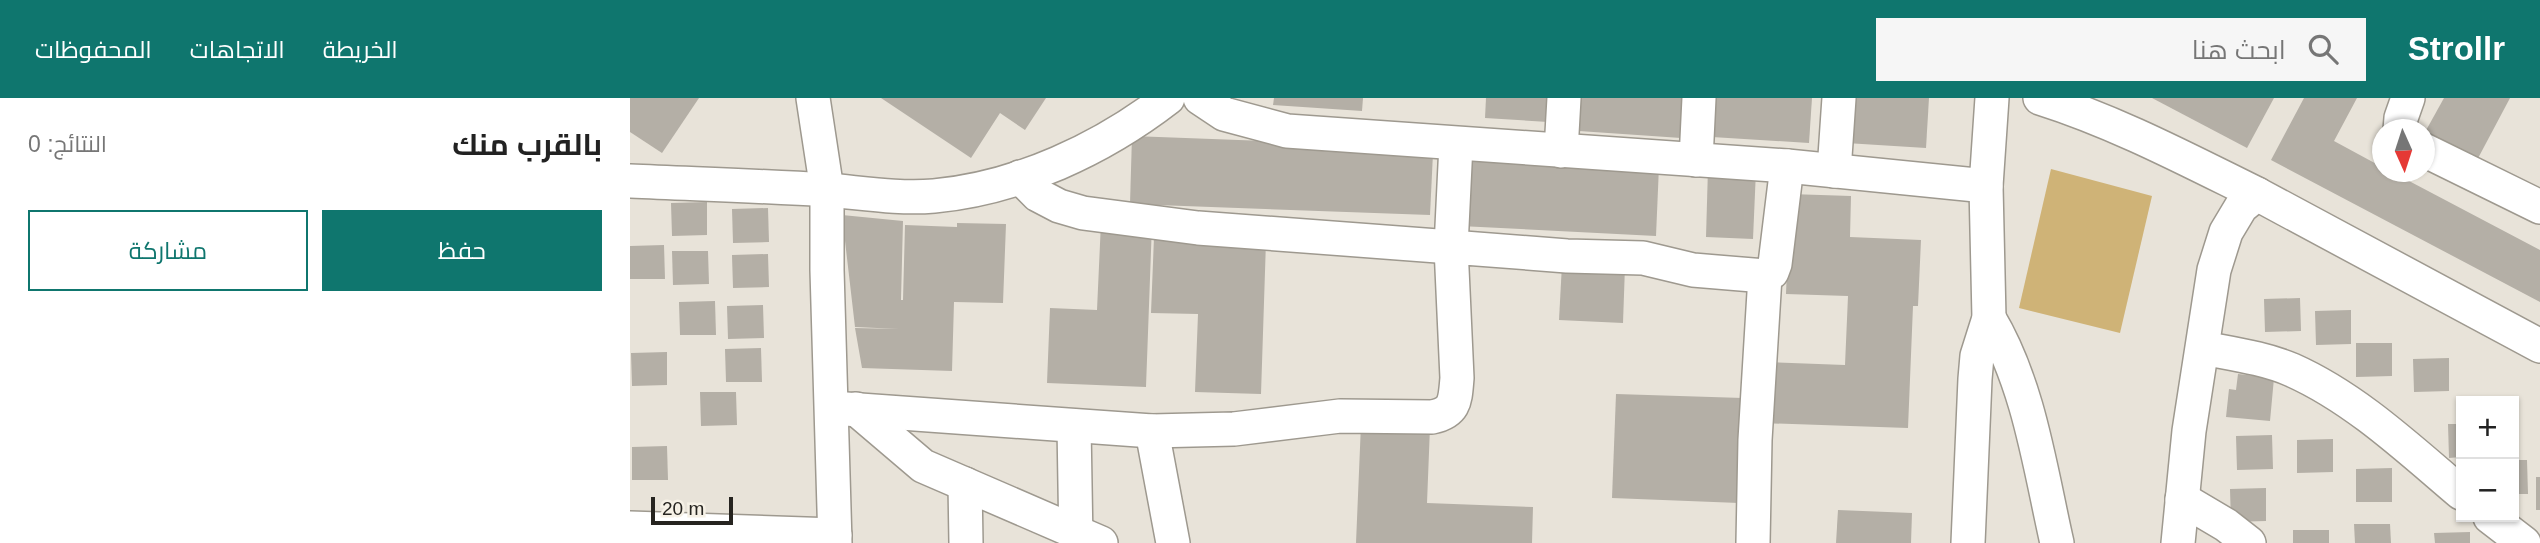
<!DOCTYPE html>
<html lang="ar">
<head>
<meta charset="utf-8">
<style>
  :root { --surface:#fff; --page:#f6f6f6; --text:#222; --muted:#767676; --line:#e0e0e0; --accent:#0f766e }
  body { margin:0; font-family:Helvetica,Cairo,sans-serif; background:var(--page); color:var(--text); direction:rtl }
  .controls { position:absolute; right:21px; bottom:21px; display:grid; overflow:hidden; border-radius:0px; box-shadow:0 2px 5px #0004 }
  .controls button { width:63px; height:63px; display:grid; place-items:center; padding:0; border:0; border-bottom:2px solid var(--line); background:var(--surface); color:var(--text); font:35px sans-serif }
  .compass { position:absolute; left:1742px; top:21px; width:63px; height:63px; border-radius:50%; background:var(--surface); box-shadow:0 2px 5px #0004; rotate:177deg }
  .scale { position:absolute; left:21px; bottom:18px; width:82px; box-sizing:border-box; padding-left:7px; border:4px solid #262420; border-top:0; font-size:19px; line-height:24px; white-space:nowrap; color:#262420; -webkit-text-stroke:5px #f6f1e6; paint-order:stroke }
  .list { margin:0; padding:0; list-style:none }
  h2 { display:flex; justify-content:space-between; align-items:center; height:91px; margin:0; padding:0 28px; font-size:30px }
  h2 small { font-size:23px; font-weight:400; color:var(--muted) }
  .actions { display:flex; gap:14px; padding:21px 28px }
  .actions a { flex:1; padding:16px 0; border:2px solid var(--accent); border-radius:0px; text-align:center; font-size:24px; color:var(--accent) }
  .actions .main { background:var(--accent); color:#fff }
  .icon { flex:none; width:38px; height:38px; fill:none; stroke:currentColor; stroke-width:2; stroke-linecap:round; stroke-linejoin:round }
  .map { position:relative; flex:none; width:1910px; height:445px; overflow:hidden; direction:ltr }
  header { display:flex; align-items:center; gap:42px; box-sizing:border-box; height:98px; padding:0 35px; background:var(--accent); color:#fff }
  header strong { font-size:33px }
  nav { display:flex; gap:38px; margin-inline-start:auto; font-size:24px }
  .search { width:490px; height:63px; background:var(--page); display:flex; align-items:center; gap:18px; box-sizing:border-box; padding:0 24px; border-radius:0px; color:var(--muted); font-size:26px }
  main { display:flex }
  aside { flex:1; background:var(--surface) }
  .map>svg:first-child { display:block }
  .green { fill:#cfb377 }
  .building { fill:#b4afa6 }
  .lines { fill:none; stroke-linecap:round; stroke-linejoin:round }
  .minor-casing { stroke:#9e998f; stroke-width:36 }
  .minor { stroke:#fff; stroke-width:33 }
</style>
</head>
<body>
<header>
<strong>Strollr</strong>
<div class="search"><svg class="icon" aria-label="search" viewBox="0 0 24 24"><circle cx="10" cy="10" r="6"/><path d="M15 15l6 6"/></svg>ابحث هنا</div>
<nav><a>الخريطة</a><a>الاتجاهات</a><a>المحفوظات</a></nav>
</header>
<main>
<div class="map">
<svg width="1910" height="445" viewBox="0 0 1910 445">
  <rect width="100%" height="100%" fill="#e8e3d9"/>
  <!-- green -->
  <path class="green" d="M 1421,71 L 1522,98 L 1490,235 L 1389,210 Z"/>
  <!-- building -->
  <g class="building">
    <path d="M 0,0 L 69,0 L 32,55 L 0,34 Z"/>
    <path d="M 251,0 L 416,0 L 395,32 L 370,15 L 341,60 Z"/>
    <path d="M 644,0 L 733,0 L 732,13 L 643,7 Z"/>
    <path d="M 856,0 L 920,0 L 918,24 L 855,20 Z"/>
    <path d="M 951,0 L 1054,0 L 1051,40 L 949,33 Z"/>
    <path d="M 1085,0 L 1182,0 L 1179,45 L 1082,39 Z"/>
    <path d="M 1219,0 L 1299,0 L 1296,50 L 1216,45 Z"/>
    <path d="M 1522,0 L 1644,0 L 1617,50 Z"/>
    <path d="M 1674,0 L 1727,0 L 1704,43 L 1752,69 L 1752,74 L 1762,74 L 1910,152 L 1910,204 L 1641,62 Z"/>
    <path d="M 1814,0 L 1880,0 L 1846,64 L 1794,36 Z"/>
    <path d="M 502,38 L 737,47 L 803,55 L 800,117 L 500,106 Z"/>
    <path d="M 832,52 L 1029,68 L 1026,138 L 830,128 Z"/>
    <path d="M 1078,70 L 1126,72 L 1123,141 L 1076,139 Z"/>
    <path d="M 1160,96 L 1221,98 L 1220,139 L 1291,142 L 1288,208 L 1283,208 L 1278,330 L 1130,325 L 1133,264 L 1215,267 L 1218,198 L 1156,196 Z"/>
    <path d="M 77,104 L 77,137 L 42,138 L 41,105 Z"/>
    <path d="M 138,110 L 139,144 L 103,145 L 102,111 Z"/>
    <path d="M 212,117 L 273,123 L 271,202 L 273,202 L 275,127 L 327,129 L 327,125 L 376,126 L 373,205 L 324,204 L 322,273 L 232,270 L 225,230 L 269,231 L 225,229 Z"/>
    <path d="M 471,124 L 522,126 L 516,289 L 417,285 L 420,210 L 467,212 Z"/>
    <path d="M 524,139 L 636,143 L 631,296 L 565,294 L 568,216 L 521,215 Z"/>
    <path d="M 34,147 L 35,181 L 0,181 L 0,148 Z"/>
    <path d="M 42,153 L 78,153 L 79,186 L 43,187 Z"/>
    <path d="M 138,156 L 139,189 L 103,190 L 102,157 Z"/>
    <path d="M 932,166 L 995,168 L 993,225 L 929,222 Z"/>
    <path d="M 1670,200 L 1671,233 L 1635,234 L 1634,201 Z"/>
    <path d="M 85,203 L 86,237 L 50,237 L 49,204 Z"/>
    <path d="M 133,207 L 134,240 L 98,241 L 97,208 Z"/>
    <path d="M 1721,212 L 1721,246 L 1686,247 L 1685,213 Z"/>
    <path d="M 1726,245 L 1762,245 L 1762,278 L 1726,279 Z"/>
    <path d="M 131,250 L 132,284 L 96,284 L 95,251 Z"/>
    <path d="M 37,254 L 37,287 L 2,288 L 1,255 Z"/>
    <path d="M 1819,260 L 1819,293 L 1784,294 L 1783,261 Z"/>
    <path d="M 1608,276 L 1644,280 L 1640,323 L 1596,319 L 1599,291 L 1606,292 Z"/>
    <path d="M 70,294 L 106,294 L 107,327 L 71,328 Z"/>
    <path d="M 986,296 L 1113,300 L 1109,405 L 982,400 Z"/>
    <path d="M 731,326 L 800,329 L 797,405 L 903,409 L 902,445 L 726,445 Z"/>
    <path d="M 1818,326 L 1831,326 L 1831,359 L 1819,360 Z"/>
    <path d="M 1642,337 L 1643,371 L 1607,372 L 1606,338 Z"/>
    <path d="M 1703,341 L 1703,374 L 1667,375 L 1667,342 Z"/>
    <path d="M 37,348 L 38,382 L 2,382 L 2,349 Z"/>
    <path d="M 1884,362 L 1897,362 L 1898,396 L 1884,396 Z"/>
    <path d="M 1762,370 L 1762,404 L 1726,404 L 1726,371 Z"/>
    <rect x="1906" y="379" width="4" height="33"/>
    <path d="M 1636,390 L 1636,423 L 1601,424 L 1600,391 Z"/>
    <path d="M 1208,412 L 1282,415 L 1281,445 L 1206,445 Z"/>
    <path d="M 1724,426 L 1760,426 L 1761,445 L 1725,445 Z"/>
    <rect x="1663" y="432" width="36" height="13"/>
    <path d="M 1840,434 L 1840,445 L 1805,445 L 1804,435 Z"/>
  </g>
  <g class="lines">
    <defs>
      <g id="minor">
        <path d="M 183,0 L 197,92 L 197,172 L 205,445"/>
        <path d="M 570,0 L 594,16 L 657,33 L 1157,68 L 1356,88 L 1362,0"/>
        <path d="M 1410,0 C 1486,24 1556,61 1627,96"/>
        <path d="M 1770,32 L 1771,20 L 1778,0"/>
        <path d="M 1794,52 L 1910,109"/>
        <path d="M 931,53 L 934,0"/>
        <path d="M 1066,62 L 1069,0"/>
        <path d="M 1204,73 L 1209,0"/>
        <path d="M 390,79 L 408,97 L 429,108 L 453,115 L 568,130 L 821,149 L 826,46"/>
        <path d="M 0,83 C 66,86 132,88 198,92 C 233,95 269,101 304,98 C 389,90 472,51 538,0"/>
        <path d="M 1359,220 C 1399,287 1410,370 1427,445"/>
        <path d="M 1573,250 C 1603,256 1634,260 1662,272 C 1725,300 1779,351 1831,395"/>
        <path d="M 202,310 L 522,333 L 604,331 L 710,318 L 802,319 C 826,314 825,302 827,280 L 821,149 L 937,158 L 1013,160 L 1063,172 L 1135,178 L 1142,174 L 1145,166 L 1157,68"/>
        <path d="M 226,311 L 293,368 L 471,445"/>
        <path d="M 444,328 L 446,445"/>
        <path d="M 522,333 L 543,445"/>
        <path d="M 335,386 L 336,445"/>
        <path d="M 1552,401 L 1596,427 L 1619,445"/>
        <path d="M 1860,419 L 1894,445"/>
        <path d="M 0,430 L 205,437"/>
        <path d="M 1123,445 L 1125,342 L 1135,178"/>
        <path d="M 1338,445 L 1345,281 L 1347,258 L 1359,220 L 1356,88"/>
        <path d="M 1548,445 L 1559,333 L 1584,172 L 1596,134 L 1611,109 L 1627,96 L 1910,248"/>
      </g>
    </defs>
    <!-- minor casing -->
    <use href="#minor" class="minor-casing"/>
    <!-- minor -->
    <use href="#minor" class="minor"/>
  </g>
</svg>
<div class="controls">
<button>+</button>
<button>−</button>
</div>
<svg class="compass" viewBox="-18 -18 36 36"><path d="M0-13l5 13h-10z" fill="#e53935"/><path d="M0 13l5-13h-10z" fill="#767676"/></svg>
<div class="scale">20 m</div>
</div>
<aside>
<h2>بالقرب منك<small>النتائج: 0</small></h2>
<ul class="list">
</ul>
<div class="actions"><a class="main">حفظ</a><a>مشاركة</a></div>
</aside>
</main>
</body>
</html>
